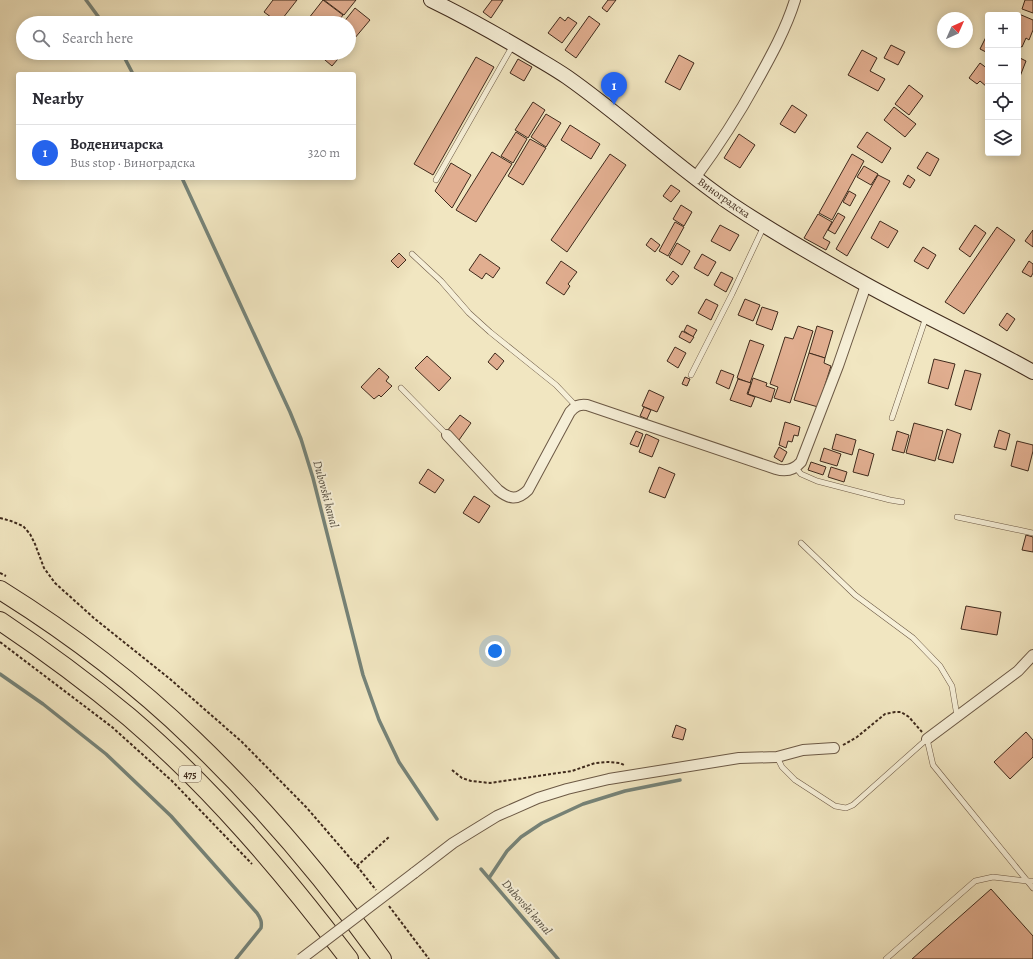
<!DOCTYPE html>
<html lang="en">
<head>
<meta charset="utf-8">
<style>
  :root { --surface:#fff; --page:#f2f2f3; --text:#2b2b33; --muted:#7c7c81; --line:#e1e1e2; --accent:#2563eb }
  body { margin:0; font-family:Alegreya,serif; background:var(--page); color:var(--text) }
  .controls { position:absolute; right:12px; top:12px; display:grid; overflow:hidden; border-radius:4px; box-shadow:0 2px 10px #0003 }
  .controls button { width:36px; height:36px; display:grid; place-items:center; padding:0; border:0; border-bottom:1px solid var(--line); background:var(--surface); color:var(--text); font:20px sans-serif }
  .compass { position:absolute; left:937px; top:12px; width:36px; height:36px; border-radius:50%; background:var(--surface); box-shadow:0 2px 10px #0003; rotate:45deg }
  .you { position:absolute; left:495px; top:651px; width:14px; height:14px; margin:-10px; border:3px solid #fff; border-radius:50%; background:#1a73e8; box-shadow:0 0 0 6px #1a73e833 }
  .badge { display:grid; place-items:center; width:26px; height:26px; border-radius:50%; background:var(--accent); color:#fff; font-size:13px; font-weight:700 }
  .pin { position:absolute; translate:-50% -33px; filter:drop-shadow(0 1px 2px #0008) }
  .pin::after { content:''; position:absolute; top:21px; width:14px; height:12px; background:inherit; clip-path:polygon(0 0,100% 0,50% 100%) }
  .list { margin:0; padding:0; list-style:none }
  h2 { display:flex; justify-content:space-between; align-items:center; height:52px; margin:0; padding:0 16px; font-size:17px }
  h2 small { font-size:13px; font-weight:400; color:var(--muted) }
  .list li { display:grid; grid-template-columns:26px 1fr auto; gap:12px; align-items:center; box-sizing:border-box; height:56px; padding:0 16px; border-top:1px solid var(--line) }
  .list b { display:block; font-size:15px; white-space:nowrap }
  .list p { margin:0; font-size:13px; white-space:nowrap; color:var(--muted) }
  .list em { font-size:13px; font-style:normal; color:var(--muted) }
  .icon { flex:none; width:22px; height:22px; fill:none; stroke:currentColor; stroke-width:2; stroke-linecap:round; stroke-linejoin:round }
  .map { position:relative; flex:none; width:1033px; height:959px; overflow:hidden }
  .search { position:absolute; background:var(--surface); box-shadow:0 2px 10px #0003; left:16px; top:16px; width:340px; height:44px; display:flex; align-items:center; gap:10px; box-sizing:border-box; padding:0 14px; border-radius:22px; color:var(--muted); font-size:15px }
  .panel { position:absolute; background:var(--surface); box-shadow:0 2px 10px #0003; left:16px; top:72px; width:340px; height:108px; border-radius:4px }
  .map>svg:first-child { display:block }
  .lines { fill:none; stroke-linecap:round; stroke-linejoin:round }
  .stream { stroke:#768378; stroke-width:3.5 }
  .building { fill:#e1ae90; stroke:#3f2a1c }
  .lane-casing { stroke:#6c5945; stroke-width:6 }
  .street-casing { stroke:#6c5945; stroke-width:12 }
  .secondary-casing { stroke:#3f2a1c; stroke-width:16 }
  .highway-casing { stroke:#3f2a1c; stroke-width:20 }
  .path { stroke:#3f2a1c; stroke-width:2; stroke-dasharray:3 2; stroke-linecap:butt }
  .lane { stroke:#f6efd7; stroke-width:5 }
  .street { stroke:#f6efd7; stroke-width:10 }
  .secondary { stroke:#f6efd7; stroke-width:14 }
  .highway { stroke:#f1e6c1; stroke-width:18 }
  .street-bridge-casing { stroke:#6c5945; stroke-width:12; stroke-linecap:butt }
  .street-bridge { stroke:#f6efd7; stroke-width:10 }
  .labels { text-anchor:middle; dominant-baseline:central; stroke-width:4; stroke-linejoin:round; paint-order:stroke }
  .shield { fill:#f6efd7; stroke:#766554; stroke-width:1 }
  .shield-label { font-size:10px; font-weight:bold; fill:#3f2a1c }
  .street-label { font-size:11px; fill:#3f2a1c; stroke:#f6efd7 }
  .water-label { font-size:12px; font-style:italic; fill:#564f42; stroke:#f6efd7 }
</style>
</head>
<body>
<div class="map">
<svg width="1033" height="959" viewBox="0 0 1033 959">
  <rect width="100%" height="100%" fill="#f1e6c1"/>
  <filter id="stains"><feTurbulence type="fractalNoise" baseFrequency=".005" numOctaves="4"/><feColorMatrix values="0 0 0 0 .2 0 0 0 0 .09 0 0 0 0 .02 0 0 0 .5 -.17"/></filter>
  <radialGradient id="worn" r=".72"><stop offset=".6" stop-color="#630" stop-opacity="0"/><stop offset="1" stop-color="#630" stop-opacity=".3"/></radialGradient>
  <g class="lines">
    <!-- stream -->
    <g class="stream">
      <path d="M 86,0 L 103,23"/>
      <path d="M 122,53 L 133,74"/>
      <path d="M 182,178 L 290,412 L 301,439 L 313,478 L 363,675 L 379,720 L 399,762 L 437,819"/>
      <path d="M 0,674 L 43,704 L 106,754 L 171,816 L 257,913 C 261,919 262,922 261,928 L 236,959"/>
      <path d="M 481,869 L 558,959"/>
      <path d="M 489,878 L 507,851 L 521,837 L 542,823 L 583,804 L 625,791 L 680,780"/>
    </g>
  </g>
  <!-- building -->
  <g class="building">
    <path d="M 273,0 L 297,0 L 279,23 L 264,12 Z"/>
    <path d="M 323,0 L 343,15 L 337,23 L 305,23 Z"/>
    <path d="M 324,0 L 356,0 L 344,15 Z"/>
    <path d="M 492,0 L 503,0 L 491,18 L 483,12 Z"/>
    <path d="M 608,0 L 616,0 L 607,12 L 602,8 Z"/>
    <path d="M 1025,0 L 1033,0 L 1033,13 L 1022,9 Z"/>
    <path d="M 355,8 L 370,20 L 349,45 L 349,23 L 343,23 Z"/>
    <path d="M 1019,14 L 1033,20 L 1033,30 L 1029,40 L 1026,38 L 1022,47 L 1018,45 L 1018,17 Z"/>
    <path d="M 589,16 L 600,24 L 576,58 L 565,50 Z"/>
    <path d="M 560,17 L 565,21 L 568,17 L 577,23 L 562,43 L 548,33 Z"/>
    <path d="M 986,37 L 988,38 L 988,53 L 980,49 Z"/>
    <path d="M 891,45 L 905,52 L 898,65 L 884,58 Z"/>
    <path d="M 862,50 L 877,58 L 870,71 L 885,79 L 878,91 L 848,75 Z"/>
    <path d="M 318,53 L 343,53 L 332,66 L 318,54 Z"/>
    <path d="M 679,55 L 694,63 L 680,90 L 665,82 Z"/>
    <path d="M 476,57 L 494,67 L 433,175 L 414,164 Z"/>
    <path d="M 1018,57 L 1026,61 L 1019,79 L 1018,79 Z"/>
    <path d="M 518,59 L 532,67 L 524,81 L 510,73 Z"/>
    <path d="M 980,63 L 988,69 L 988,85 L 987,87 L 980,81 L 977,84 L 969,78 Z"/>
    <path d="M 909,85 L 923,96 L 909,115 L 895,104 Z"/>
    <path d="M 533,102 L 545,110 L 528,138 L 515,130 Z"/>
    <path d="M 792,105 L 807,115 L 795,133 L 780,124 Z"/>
    <path d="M 894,107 L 916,124 L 905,137 L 884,120 Z"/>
    <path d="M 546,114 L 561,123 L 546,147 L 531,137 Z"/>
    <path d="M 570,125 L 600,144 L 591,159 L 561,140 Z"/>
    <path d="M 516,132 L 527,139 L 513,163 L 501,156 Z"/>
    <path d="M 867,132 L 891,148 L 882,163 L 857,147 Z"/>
    <path d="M 739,134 L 755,145 L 740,168 L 724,158 Z"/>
    <path d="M 530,139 L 546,148 L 523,185 L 508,176 Z"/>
    <path d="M 492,152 L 512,164 L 476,222 L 456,210 Z"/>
    <path d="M 927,152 L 939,159 L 930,176 L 917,168 Z"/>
    <path d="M 610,154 L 626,165 L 567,252 L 551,240 Z"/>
    <path d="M 852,154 L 864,161 L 832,220 L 819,213 Z"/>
    <path d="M 451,163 L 471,175 L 452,208 L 435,191 Z"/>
    <path d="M 864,166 L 878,174 L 871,185 L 857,177 Z"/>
    <path d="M 878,175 L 890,181 L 847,256 L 836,249 Z"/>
    <path d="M 908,175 L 915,180 L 910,188 L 903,184 Z"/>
    <path d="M 671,185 L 680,191 L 671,202 L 663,196 Z"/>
    <path d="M 849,191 L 856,195 L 850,206 L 843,202 Z"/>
    <path d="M 681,205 L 692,212 L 684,226 L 673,219 Z"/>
    <path d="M 838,213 L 845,217 L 835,234 L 828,230 Z"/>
    <path d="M 818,214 L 832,222 L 823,238 L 830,242 L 826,250 L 804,238 Z"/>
    <path d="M 880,221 L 898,231 L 888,248 L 871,238 Z"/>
    <path d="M 675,222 L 684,227 L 668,256 L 659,251 Z"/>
    <path d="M 720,225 L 739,235 L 730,251 L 711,241 Z"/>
    <path d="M 975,225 L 986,233 L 970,257 L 959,249 Z"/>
    <path d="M 997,227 L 1015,240 L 964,314 L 945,302 Z"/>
    <path d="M 1033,230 L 1033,247 L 1025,241 Z"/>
    <path d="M 651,238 L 660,245 L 655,252 L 646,245 Z"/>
    <path d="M 677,243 L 690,251 L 682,265 L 669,257 Z"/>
    <path d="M 923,247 L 936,255 L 928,269 L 914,261 Z"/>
    <path d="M 399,253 L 406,260 L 398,268 L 391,261 Z"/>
    <path d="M 480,254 L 500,268 L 493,278 L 486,273 L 482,279 L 469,270 Z"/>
    <path d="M 702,254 L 716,262 L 708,276 L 694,268 Z"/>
    <path d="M 561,261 L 577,272 L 568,284 L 570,286 L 564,295 L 546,283 Z"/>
    <path d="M 1029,261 L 1033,264 L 1033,273 L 1031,277 L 1022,272 Z"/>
    <path d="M 673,271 L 679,276 L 672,285 L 666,280 Z"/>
    <path d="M 721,272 L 733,278 L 726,292 L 714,285 Z"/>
    <path d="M 706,299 L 718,305 L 711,320 L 698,313 Z"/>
    <path d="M 745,299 L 760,305 L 753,321 L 738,315 Z"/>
    <path d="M 762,307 L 778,312 L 772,330 L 756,324 Z"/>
    <path d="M 1007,313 L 1015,319 L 1007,331 L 999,325 Z"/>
    <path d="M 687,325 L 697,330 L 693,337 L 684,331 Z"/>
    <path d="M 798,326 L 813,331 L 790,403 L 774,398 L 778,387 L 770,384 L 785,337 L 793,339 Z"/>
    <path d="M 817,326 L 833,331 L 825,358 L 809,353 Z"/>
    <path d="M 682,331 L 694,337 L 690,343 L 679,337 Z"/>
    <path d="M 750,340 L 764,345 L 750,383 L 737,378 Z"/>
    <path d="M 675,347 L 686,353 L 678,368 L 667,361 Z"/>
    <path d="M 495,353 L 504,361 L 497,370 L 488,362 Z"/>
    <path d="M 809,353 L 825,358 L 824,363 L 831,366 L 818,407 L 794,400 Z"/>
    <path d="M 427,356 L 451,378 L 439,391 L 415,368 Z"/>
    <path d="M 934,359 L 955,364 L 948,389 L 928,383 Z"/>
    <path d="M 379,368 L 389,377 L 386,381 L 392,386 L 381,397 L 379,395 L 374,399 L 361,387 Z"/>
    <path d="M 721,370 L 734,375 L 729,389 L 716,383 Z"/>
    <path d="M 965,370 L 981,374 L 971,410 L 955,405 Z"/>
    <path d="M 685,377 L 690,379 L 687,386 L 682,384 Z"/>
    <path d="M 753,378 L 767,383 L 766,386 L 775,389 L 771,402 L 748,394 Z"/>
    <path d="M 738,379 L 751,383 L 747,394 L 755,397 L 751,407 L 730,400 Z"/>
    <path d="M 649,390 L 664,397 L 657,412 L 642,406 Z"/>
    <path d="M 644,407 L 651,410 L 647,419 L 640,416 Z"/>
    <path d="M 460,415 L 471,423 L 459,440 L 447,431 Z"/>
    <path d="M 785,422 L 800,427 L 798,436 L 794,435 L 792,442 L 788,441 L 786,448 L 779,445 Z"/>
    <path d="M 914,423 L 943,431 L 935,461 L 906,453 Z"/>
    <path d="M 947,429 L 961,434 L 953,463 L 938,459 Z"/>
    <path d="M 999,430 L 1010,434 L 1006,450 L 994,447 Z"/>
    <path d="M 636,431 L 643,434 L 638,447 L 630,444 Z"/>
    <path d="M 897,431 L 909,435 L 904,453 L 892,450 Z"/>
    <path d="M 646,434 L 659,440 L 652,457 L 639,452 Z"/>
    <path d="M 836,434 L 856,440 L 852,455 L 832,449 Z"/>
    <path d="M 1017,441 L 1033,445 L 1033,451 L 1028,471 L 1011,466 Z"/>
    <path d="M 779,447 L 787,452 L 782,462 L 774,457 Z"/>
    <path d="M 824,448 L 841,454 L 837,466 L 820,461 Z"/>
    <path d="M 859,449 L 874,454 L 868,476 L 853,472 Z"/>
    <path d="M 811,462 L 826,467 L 823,475 L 808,470 Z"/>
    <path d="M 659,467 L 675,474 L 665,498 L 649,492 Z"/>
    <path d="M 831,467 L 847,472 L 844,482 L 828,477 Z"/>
    <path d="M 428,469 L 444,480 L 435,493 L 419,483 Z"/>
    <path d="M 474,496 L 490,506 L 479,523 L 463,513 Z"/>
    <path d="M 1026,535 L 1033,537 L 1033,552 L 1022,550 Z"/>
    <path d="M 966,606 L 1001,612 L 997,635 L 961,629 Z"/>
    <path d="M 676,725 L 686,729 L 683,740 L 672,737 Z"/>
    <path d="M 1026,732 L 1033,740 L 1033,757 L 1010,779 L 994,762 Z"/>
    <path d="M 991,889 L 1033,936 L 1033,959 L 912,959 Z"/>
  </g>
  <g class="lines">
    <defs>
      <g id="lane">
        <path d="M 436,180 L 513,45"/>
        <path d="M 412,254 L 441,281 L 469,313 L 490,332 L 556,385 L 576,406"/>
        <path d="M 691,375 L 732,294 L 764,226"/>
        <path d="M 401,388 L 447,435"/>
        <path d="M 892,418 L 926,317"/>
        <path d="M 796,468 L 801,474 L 817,481 L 890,500 L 902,502"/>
        <path d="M 957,517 L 1033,533"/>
        <path d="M 801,543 L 855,595 L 913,638 L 940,666 L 952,686 L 957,716"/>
        <path d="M 777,757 L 782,767 L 795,780 L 835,806 L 846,808 L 853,805 L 927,739 L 933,765 L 1033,888"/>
        <path d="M 886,959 L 975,881 L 993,877 L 1027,881 L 1033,881"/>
      </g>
      <g id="street">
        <path d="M 695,178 C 717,148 738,116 756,83 C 771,56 786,29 795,0"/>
        <path d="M 447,435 L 498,490 C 509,499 517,501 528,490 L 570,412 C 575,406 579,404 587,405 L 776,469 C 786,472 794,470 801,462 L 838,366 L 866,285"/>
        <path d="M 927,739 L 1018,671 L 1033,655"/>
        <path d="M 414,873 L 453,843 L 497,816 L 538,798 L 567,789 L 609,779 L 739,758 L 777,757 L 803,750 L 834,748"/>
      </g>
      <path id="secondary" d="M 431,0 C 464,16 496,34 528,53 C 541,61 554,68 567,77 C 624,117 674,165 731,204 C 774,233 820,259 865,284 C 921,315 978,341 1033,372"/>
      <g id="highway">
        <path d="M 0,590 C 69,633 135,683 193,739 C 263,806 326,881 382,959"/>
        <path d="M 0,621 C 45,651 88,683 129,717 C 212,788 283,872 349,959"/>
      </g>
    </defs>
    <!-- lane casing -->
    <use href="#lane" class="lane-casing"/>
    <!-- street casing -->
    <use href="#street" class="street-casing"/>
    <!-- secondary casing -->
    <use href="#secondary" class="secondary-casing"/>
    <!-- highway casing -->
    <use href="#highway" class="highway-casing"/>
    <!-- path -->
    <g class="path">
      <path d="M 0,518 L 11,521 L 23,526 L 30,534 L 35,544 L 44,568 L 55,583 L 95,619 L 170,679 L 242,742 L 307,808 L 357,866 L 390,836"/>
      <path d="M 0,573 L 6,576"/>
      <path d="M 0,642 L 112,727 L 172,781 L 252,864"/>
      <path d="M 843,745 L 857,737 L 885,714 L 895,712 L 901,712 L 909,717 L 922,732"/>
      <path d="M 452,770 L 462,778 L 471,781 L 490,783 L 572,771 L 595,763 L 608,762 L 620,763 L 624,765"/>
      <path d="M 357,866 L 376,890"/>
      <path d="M 389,906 L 429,959"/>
    </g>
    <!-- lane -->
    <use href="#lane" class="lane"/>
    <!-- street -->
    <use href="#street" class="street"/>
    <!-- secondary -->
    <use href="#secondary" class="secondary"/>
    <!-- highway -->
    <use href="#highway" class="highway"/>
    <defs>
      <path id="street-bridge" d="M 301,959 L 414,873"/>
    </defs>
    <!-- street-bridge casing -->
    <use href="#street-bridge" class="street-bridge-casing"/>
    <!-- street-bridge -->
    <use href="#street-bridge" class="street-bridge"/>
  </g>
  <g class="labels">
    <!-- shield labels -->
    <rect class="shield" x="179" y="766" width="22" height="16" rx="3"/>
    <g class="shield-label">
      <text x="190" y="774">475</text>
    </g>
    <!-- street labels -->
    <g class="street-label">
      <text transform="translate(724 198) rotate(35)">Виноградска</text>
    </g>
    <!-- water labels -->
    <g class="water-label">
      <text transform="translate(326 494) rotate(75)">Dubovski kanal</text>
      <text transform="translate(527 907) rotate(49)">Dubovski kanal</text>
    </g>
  </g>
  <rect width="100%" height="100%" filter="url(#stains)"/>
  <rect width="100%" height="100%" fill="url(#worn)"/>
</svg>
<div class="controls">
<button>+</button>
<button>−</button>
<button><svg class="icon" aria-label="locate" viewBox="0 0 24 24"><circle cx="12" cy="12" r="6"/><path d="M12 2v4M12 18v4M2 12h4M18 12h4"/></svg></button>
<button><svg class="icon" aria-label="layers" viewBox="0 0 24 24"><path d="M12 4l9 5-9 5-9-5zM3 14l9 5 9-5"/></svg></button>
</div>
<svg class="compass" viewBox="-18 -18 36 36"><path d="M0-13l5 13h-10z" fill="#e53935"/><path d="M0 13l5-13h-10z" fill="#7c7c81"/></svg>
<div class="you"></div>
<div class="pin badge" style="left:614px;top:105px">1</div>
<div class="search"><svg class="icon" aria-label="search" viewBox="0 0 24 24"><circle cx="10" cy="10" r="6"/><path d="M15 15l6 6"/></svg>Search here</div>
<section class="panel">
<h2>Nearby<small></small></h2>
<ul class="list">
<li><span class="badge">1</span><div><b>Воденичарска</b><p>Bus stop · Виноградска</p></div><em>320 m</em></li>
</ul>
</section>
</div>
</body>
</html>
